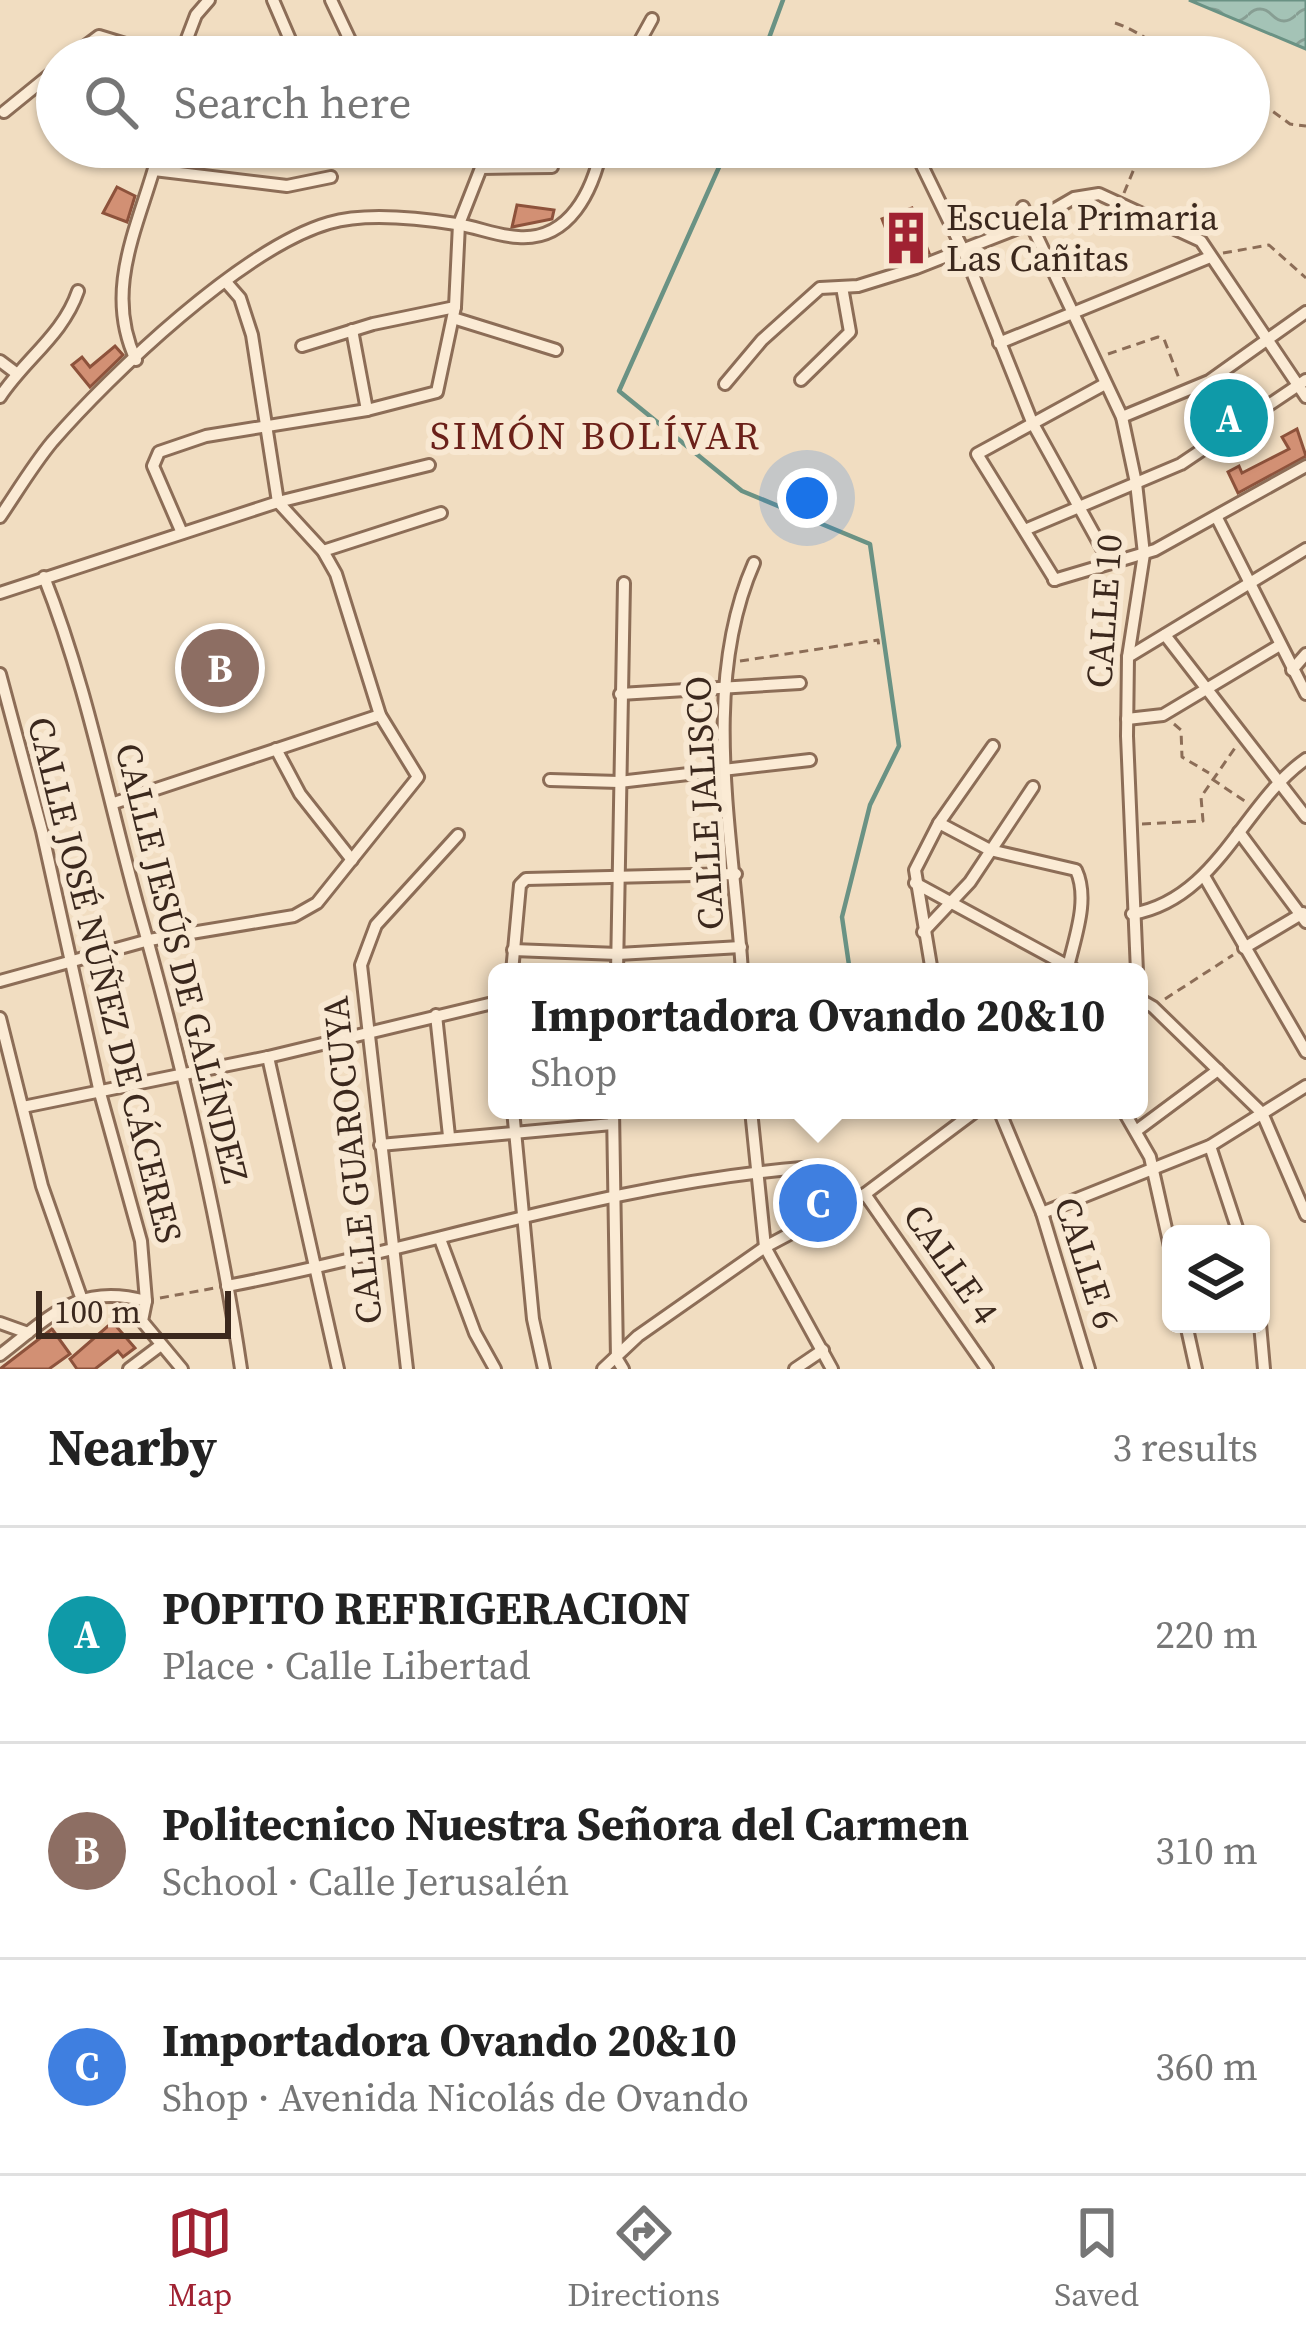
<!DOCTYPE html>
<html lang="en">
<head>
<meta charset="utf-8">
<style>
  :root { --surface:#fff; --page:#f6f6f6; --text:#222; --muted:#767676; --line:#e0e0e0; --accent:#a02232 }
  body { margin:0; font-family:"Source Serif 4",serif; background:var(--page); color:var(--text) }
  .controls { position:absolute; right:36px; bottom:36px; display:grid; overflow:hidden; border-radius:18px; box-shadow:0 3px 9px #0004 }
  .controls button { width:108px; height:108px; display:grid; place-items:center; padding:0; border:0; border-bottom:3px solid var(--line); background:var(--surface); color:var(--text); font:60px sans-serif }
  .scale { position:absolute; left:36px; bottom:30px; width:195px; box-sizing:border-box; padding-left:12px; border:6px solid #3b281d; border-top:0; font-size:33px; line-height:42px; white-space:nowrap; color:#3b281d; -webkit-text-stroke:9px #f8e8d2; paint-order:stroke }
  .you { position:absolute; left:807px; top:498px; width:42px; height:42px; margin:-30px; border:9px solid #fff; border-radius:50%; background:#1a73e8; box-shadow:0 0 0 18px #1a73e833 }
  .badge { display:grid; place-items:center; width:78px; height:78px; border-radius:50%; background:var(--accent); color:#fff; font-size:39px; font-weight:700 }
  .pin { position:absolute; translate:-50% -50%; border:6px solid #fff; box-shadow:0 3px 12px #0006 }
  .popup { position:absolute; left:488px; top:963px; width:660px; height:156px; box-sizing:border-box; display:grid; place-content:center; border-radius:18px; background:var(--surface); filter:drop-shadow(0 3px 9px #0005); font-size:39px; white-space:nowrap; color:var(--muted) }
  .popup b { font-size:45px; color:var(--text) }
  .popup::after { content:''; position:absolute; left:50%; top:100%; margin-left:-24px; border:24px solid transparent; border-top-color:var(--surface) }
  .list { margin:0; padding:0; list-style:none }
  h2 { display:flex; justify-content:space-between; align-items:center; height:156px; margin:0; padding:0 48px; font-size:51px }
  h2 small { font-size:39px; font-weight:400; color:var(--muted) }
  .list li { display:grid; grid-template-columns:78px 1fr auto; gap:36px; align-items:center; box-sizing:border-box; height:216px; padding:0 48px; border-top:3px solid var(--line) }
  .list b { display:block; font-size:45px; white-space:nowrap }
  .list p { margin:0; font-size:39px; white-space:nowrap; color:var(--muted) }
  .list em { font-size:39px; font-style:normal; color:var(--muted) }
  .icon { flex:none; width:66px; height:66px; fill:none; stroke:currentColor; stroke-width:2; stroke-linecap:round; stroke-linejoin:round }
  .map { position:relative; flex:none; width:1306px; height:1369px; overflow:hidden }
  .search { position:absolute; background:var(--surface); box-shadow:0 3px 9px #0004; left:36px; right:36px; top:36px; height:132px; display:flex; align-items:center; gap:30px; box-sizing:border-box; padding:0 42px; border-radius:66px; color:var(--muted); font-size:45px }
  .sheet { height:804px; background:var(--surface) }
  nav { display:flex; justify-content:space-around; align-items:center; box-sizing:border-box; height:168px; border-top:3px solid var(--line); background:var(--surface); font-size:33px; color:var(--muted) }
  nav a { display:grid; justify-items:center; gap:6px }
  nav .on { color:var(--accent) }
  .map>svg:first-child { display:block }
  .water { fill:url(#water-waves); stroke:#6a9284; stroke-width:3 }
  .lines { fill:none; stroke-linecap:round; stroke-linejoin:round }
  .stream { stroke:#6a9284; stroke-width:4.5 }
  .building { fill:#d29074; stroke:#8d523b; stroke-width:3 }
  .minor-casing { stroke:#8c6d57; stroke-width:16 }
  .path { stroke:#8c6d57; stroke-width:3; stroke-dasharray:9 6; stroke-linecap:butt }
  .minor { stroke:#fbebd5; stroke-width:10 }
  .labels { text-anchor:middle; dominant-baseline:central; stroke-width:12; stroke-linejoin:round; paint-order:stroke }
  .poi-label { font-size:36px; fill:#3b281d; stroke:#f8e8d2; text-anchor:start }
  .street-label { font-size:36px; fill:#3b281d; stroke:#f8e8d2 }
  .neighbourhood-label { font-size:39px; letter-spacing:3px; fill:#6b2019; stroke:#f8e8d2 }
</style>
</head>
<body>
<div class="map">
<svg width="1306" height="1369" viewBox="0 0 1306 1369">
  <defs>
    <pattern id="water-waves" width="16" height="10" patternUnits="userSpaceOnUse" patternTransform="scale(3)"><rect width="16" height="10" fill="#a4c3b6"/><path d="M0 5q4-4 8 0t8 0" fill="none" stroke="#879e93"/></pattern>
  </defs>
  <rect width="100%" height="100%" fill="#f1ddc1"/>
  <!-- water -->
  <path class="water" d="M 1189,0 L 1306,0 L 1306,49 Z"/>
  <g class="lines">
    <!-- stream -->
    <g class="stream">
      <path d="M 762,57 L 783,0"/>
      <path d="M 728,147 L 619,391 L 742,491 L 870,544 L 899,746 L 870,805 L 842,917 L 850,972"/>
    </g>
  </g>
  <!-- building -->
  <g class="building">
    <path d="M 117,187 L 135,196 L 127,222 L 103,213 Z"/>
    <path d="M 517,205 L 554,210 L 552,219 L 512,227 Z"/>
    <path d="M 912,208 L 929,253 L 899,263 L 882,219 Z"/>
    <path d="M 115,346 L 123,355 L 90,387 L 72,365 L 82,357 L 90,367 Z"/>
    <path d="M 1297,429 L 1306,456 L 1238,493 L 1228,472 L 1239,466 L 1242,473 L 1289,449 L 1282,437 Z"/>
    <path d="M 108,1326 L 116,1326 L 135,1348 L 123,1357 L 118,1351 L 95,1369 L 77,1369 L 70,1359 Z"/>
    <path d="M 52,1329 L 70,1354 L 49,1369 L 0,1369 Z"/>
  </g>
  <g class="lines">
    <defs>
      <g id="minor">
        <path d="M 273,0 L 297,56"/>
        <path d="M 331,0 L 357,55"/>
        <path d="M 71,57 L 99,36 L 168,57"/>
        <path d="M 180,57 L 196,15 L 209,0"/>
        <path d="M 631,57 L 652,19"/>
        <path d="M 4,112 L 57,69"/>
        <path d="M 913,147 L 964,252 L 1032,422 L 1110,563"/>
        <path d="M 154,170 L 287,186 L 331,177"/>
        <path d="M 1023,207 L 1122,417 L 1136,483 L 1144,554 L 1128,657 L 1127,736 L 1137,972"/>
        <path d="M 453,318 L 556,350"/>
        <path d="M 352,330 L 367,410"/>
        <path d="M 999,343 L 1210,257"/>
        <path d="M 302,346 L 373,324 L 455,307"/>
        <path d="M 136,360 C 101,286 143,218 160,147"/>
        <path d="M 0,361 L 16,373"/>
        <path d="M 801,380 L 850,332 L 842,287"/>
        <path d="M 725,384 L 762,340 L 820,288 L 858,286 L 916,268 L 1031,223 L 1074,198 L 1099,194 L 1201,241 L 1306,397"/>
        <path d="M 0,397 C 25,359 63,335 78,291"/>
        <path d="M 1122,417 L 1209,381 L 1306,312"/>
        <path d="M 0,517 C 17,492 33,465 52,442 C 111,374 243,248 329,223 C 366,212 418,218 456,224 C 477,227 497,236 518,237 C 570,241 593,190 602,147"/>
        <path d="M 1217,518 L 1306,694"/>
        <path d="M 1027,529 L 1181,464 L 1306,380"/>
        <path d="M 182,533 L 153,466 L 159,452 L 206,436 L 367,410 L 437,392 L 455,307 L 459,224 L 481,168 L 552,167"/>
        <path d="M 323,551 L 441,513"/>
        <path d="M 44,577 C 86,683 107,794 137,903 C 180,1056 218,1212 241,1369"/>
        <path d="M 1054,580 L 1155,550 L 1306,466"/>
        <path d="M 1055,580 L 977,454 L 1105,384"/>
        <path d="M 0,593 L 278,502 L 429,465"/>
        <path d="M 1165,635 L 1306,817"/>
        <path d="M 1128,657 L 1306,549"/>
        <path d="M 1292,670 L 1306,654"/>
        <path d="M 0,674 L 42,831 L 100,1093 L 141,1241 L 146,1301 L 142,1321 L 182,1369"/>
        <path d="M 620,694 L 800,683"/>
        <path d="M 1127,719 L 1163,715 L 1280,645"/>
        <path d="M 276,749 L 300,794 L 352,860"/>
        <path d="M 550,780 L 619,782 L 810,760"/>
        <path d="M 114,803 L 380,715"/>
        <path d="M 939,823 L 990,850 L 1076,870 C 1089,898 1076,934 1069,963"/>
        <path d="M 1239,832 L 1306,922"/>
        <path d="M 1204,876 L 1306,1052"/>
        <path d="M 915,883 L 1079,972"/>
        <path d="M 1132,914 C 1218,899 1242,804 1306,759"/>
        <path d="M 923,932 L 970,882 L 1033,787"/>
        <path d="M 1244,948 L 1303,913"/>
        <path d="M 513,950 L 618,954 L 741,947"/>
        <path d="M 512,972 L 520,885 L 526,879 L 736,874"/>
        <path d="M 617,972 L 624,583"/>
        <path d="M 742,972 C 734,841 699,687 754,563"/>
        <path d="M 932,972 L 915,870 L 939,823 L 993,746"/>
        <path d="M 0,981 L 149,940 L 294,916 L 317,903 L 418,777 L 380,715 L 336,574 L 323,551 L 278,502 L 252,335 L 240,298 L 226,282"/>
        <path d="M 1139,999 L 1153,1007 L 1262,1113 L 1306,1215"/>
        <path d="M 436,1015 L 449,1136"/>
        <path d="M 0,1018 L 42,1186 L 81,1297"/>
        <path d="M 268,1057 L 338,1369"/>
        <path d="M 23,1107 L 268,1057 L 497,1002"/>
        <path d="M 513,1110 L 533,1319 L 544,1369"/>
        <path d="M 613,1110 L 617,1359 L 623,1369"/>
        <path d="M 751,1110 L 765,1247 L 832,1369"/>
        <path d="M 999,1110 L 1042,1213 L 1089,1369"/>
        <path d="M 1123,1110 L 1150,1157 L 1171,1251"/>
        <path d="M 1136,1131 L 1218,1070"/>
        <path d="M 380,1145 L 612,1124"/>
        <path d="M 1210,1146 L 1239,1234"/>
        <path d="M 865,1194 L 987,1369"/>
        <path d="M 1042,1213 L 1210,1146 L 1306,1086"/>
        <path d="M 440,1239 L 475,1333 L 495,1369"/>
        <path d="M 227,1286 C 418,1250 607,1184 802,1168"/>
        <path d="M 0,1323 L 28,1333"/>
        <path d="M 1186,1324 L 1196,1369"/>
        <path d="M 1260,1324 L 1264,1369"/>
        <path d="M 0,1355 C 52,1315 78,1283 146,1301"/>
        <path d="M 129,1369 L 161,1345"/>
        <path d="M 407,1369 L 361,965 L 376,925 L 458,835"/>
        <path d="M 603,1369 L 638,1336 L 765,1247 L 865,1194 L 977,1110"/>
        <path d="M 795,1369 L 823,1350"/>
      </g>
    </defs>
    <!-- minor casing -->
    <use href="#minor" class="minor-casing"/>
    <!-- path -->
    <g class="path">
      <path d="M 1115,23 C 1140,31 1155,47 1180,57"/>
      <path d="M 1249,94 L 1290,124 L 1306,126"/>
      <path d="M 1124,193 L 1143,147"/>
      <path d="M 1223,253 L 1269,245 L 1306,278"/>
      <path d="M 1108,354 L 1158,337 L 1164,339 L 1180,381"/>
      <path d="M 740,661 L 878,640 L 879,647"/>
      <path d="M 1174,724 L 1181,730 L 1182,757 L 1209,773"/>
      <path d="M 1212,779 L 1249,804"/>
      <path d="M 1142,824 L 1203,821 L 1201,797 L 1237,745"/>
      <path d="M 1165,999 L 1233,955"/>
      <path d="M 160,1298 L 215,1288"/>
    </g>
    <!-- minor -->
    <use href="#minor" class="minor"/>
  </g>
  <!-- icons -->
  <defs>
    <symbol id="building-bare" viewBox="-9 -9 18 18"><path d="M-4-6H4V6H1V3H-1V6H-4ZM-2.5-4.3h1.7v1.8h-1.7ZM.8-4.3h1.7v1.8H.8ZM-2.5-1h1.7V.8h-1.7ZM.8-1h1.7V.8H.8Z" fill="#a02232" stroke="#f8e8d2" stroke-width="2.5" paint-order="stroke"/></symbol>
  </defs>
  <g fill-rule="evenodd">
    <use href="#building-bare" x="868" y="200" width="76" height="76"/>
  </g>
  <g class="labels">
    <!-- poi labels -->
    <g class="poi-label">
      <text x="946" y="217">Escuela Primaria<tspan x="946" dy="41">Las Cañitas</tspan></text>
    </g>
    <!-- street labels -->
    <g class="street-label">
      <text transform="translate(1104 611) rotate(-86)">CALLE 10</text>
      <text transform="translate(704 803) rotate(-93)">CALLE JALISCO</text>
      <text transform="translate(182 963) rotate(76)">CALLE JESÚS DE GALÍNDEZ</text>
      <text transform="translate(105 980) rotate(76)">CALLE JOSÉ NÚÑEZ DE CÁCERES</text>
      <text transform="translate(352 1160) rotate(-96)">CALLE GUAROCUYA</text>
      <text transform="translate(1087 1263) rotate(72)">CALLE 6</text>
      <text transform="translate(951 1264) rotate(55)">CALLE 4</text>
    </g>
    <!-- neighbourhood labels -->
    <g class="neighbourhood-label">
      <text x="596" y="435">SIMÓN BOLÍVAR</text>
    </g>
  </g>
</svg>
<div class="controls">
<button><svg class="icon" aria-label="layers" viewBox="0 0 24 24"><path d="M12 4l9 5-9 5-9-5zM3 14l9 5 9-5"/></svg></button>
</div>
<div class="scale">100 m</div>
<div class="you"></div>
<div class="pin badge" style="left:1229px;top:418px;background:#0f9aa8">A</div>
<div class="pin badge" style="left:220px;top:668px;background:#8d6e63">B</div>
<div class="pin badge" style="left:818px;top:1203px;background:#3f7fe0">C</div>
<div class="popup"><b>Importadora Ovando 20&amp;10</b>Shop</div>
<div class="search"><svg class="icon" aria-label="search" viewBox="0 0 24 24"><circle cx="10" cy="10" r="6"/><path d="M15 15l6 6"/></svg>Search here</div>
</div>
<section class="sheet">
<h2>Nearby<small>3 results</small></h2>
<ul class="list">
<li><span class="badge" style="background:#0f9aa8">A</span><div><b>POPITO REFRIGERACION</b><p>Place · Calle Libertad</p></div><em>220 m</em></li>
<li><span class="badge" style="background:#8d6e63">B</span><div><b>Politecnico Nuestra Señora del Carmen</b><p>School · Calle Jerusalén</p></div><em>310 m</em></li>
<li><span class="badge" style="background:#3f7fe0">C</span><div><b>Importadora Ovando 20&amp;10</b><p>Shop · Avenida Nicolás de Ovando</p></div><em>360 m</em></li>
</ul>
</section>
<nav>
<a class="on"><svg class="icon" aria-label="map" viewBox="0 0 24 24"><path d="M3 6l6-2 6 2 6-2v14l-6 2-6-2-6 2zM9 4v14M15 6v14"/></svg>Map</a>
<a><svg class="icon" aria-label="directions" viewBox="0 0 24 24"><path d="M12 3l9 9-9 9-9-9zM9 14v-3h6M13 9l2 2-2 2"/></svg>Directions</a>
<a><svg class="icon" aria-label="saved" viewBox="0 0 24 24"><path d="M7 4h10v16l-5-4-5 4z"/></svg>Saved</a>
</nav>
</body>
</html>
